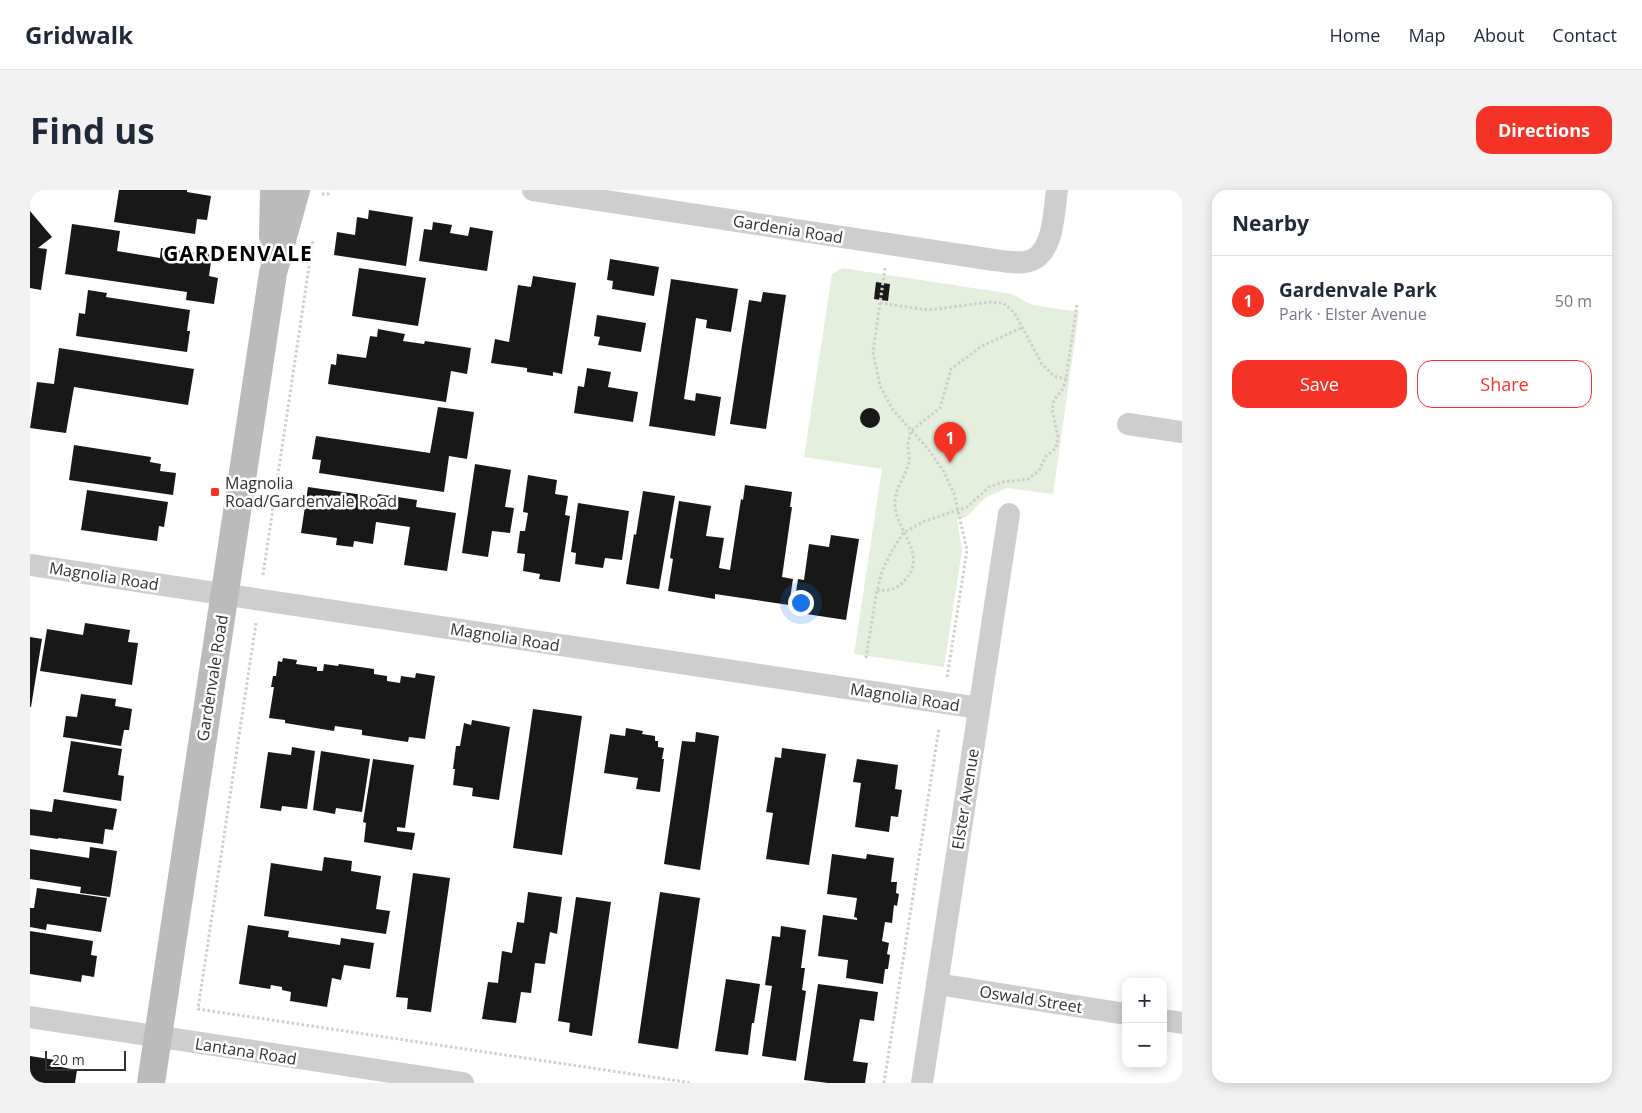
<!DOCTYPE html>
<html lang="en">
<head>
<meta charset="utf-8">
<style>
  :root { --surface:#fff; --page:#f2f2f3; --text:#1f2937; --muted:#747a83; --line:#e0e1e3; --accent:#f53226 }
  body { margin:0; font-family:"Open Sans",sans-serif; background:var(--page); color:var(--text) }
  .controls { position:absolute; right:15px; bottom:15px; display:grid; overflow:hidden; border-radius:10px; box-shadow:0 2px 12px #0003 }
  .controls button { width:45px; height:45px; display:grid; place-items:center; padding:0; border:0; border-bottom:1px solid var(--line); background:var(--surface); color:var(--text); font:25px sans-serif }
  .scale { position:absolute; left:15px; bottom:12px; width:81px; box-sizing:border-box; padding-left:5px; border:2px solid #313131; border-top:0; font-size:14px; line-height:18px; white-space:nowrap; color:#313131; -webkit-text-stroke:4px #fff; paint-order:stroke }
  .you { position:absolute; left:770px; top:412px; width:18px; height:18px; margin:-12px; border:4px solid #fff; border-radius:50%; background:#1a73e8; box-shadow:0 0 0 8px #1a73e833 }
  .badge { display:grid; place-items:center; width:32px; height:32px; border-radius:50%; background:var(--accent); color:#fff; font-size:16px; font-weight:700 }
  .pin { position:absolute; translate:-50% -41px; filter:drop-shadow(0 1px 2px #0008) }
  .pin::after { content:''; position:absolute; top:26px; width:18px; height:15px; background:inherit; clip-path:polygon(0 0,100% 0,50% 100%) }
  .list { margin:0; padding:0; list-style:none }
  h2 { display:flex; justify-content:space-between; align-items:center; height:65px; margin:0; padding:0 20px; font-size:21px }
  h2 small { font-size:16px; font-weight:400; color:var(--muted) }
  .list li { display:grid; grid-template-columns:32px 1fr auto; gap:15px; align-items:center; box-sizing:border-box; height:90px; padding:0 20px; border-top:1px solid var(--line) }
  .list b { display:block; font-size:19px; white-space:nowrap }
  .list p { margin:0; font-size:16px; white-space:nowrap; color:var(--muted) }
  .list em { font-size:16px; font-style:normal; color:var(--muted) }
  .actions { display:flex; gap:10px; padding:15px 20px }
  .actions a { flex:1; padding:11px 0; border:1px solid var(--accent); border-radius:15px; text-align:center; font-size:18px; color:var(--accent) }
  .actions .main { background:var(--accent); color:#fff }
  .map { position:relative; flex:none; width:1152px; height:893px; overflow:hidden; border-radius:15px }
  header { display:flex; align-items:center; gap:30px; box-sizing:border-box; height:70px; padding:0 25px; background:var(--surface); border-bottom:1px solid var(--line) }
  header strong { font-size:24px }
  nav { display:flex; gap:28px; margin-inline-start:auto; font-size:18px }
  .intro { display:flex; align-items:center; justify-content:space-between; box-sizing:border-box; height:120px; padding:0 30px }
  h1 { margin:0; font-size:35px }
  .button { padding:12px 22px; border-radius:15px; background:var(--accent); color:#fff; font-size:18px; font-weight:700 }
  main { display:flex; gap:30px; padding:0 30px }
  aside { flex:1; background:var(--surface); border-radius:15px; box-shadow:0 2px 12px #0003 }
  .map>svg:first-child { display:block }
  .green { fill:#e5efde }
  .building { fill:#181818 }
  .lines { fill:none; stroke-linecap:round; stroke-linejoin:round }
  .path { stroke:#cecece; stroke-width:3; stroke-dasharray:2.5 2.5; stroke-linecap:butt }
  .street { stroke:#cecece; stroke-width:22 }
  .secondary { stroke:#bbb; stroke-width:28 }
  .poi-dot { fill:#f53226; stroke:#fff; stroke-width:2 }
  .labels { text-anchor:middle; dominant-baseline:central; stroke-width:5; stroke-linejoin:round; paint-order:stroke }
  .street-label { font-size:16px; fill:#313131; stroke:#fff }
  .poi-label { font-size:16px; fill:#313131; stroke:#fff; text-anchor:start }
  .district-label { font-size:21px; font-weight:bold; letter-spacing:1px; fill:#000; stroke:#fff }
</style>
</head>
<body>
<header>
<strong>Gridwalk</strong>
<nav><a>Home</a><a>Map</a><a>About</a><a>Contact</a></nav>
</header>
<div class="intro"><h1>Find us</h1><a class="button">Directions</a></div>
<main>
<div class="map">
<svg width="1152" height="893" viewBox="0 0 1152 893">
  <rect width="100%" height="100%" fill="#fff"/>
  <!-- green -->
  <path class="green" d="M 812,78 L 982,104 L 1002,115 L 1049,122 L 1023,304 L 977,298 L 955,308 L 936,327 L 927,329 L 932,360 L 914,477 L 824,464 L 852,279 L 774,267 L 802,84 Z"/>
  <!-- building -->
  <g class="building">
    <path d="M 89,0 L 157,0 L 157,2 L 181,6 L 177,30 L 167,29 L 165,44 L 84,32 Z"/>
    <path d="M 339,20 L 383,27 L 376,76 L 304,65 L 307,42 L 325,45 L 327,27 L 338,29 Z"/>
    <path d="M 0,21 L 22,47 L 8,58 L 17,59 L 11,100 L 0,98 Z"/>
    <path d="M 403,32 L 422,35 L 420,43 L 438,46 L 440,37 L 463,41 L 457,81 L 389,71 L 394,39 L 402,40 Z"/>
    <path d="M 42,34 L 90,41 L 87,61 L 130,68 L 131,58 L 182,65 L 179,86 L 188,88 L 184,114 L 156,110 L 157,102 L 35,84 Z"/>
    <path d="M 580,69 L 629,77 L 624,106 L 582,99 L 583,91 L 577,90 Z"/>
    <path d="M 329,78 L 396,88 L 388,136 L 322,126 Z"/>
    <path d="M 503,86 L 546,93 L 532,184 L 523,182 L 523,186 L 497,182 L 497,178 L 461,173 L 465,149 L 479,152 L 488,95 L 501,97 Z"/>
    <path d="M 641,89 L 708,99 L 701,142 L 676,138 L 677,130 L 666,128 L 654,209 L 665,211 L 666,203 L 691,207 L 685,246 L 619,236 Z"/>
    <path d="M 846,92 L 860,94 L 858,111 L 844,109 Z"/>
    <path d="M 58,100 L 77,103 L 76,107 L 160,120 L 157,141 L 160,141 L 157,162 L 46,146 L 49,123 L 55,124 Z"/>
    <path d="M 733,102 L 756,105 L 736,239 L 700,234 L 719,110 L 731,112 Z"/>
    <path d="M 567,125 L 616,133 L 611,162 L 568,155 L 570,147 L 564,146 Z"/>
    <path d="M 348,139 L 375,144 L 373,151 L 394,154 L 395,151 L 441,158 L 437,184 L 421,181 L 416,212 L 298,194 L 301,174 L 306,175 L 307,164 L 336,168 L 340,146 L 347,147 Z"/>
    <path d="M 29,158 L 164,179 L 158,215 L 44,197 L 36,243 L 0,238 L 7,192 L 24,194 Z"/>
    <path d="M 557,178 L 581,182 L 578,197 L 608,202 L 603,232 L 544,223 L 548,196 L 554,197 Z"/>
    <path d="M 408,217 L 444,222 L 437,269 L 419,266 L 414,302 L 289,283 L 291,270 L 282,269 L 286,246 L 400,263 Z"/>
    <circle cx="840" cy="228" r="10"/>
    <path d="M 44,255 L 121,267 L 120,272 L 131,274 L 130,281 L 146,283 L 143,305 L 39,290 Z"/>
    <path d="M 445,274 L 481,280 L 475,317 L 484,318 L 480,343 L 462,341 L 458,367 L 432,363 Z"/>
    <path d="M 498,285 L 527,290 L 525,304 L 538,306 L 535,325 L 540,326 L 530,392 L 509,389 L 510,384 L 493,381 L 495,364 L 487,363 L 490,341 L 495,341 L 498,323 L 493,322 Z"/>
    <path d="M 715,295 L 762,302 L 760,317 L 762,317 L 752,387 L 763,389 L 759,415 L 685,404 L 685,409 L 638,401 L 643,369 L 640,368 L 649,311 L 681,316 L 676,346 L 694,348 L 689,378 L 700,380 L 711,309 L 713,310 Z"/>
    <path d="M 278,297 L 347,307 L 348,304 L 387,310 L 386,317 L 426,323 L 417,381 L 374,375 L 380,337 L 346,332 L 343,354 L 324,351 L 323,357 L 306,355 L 307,348 L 271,343 Z"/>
    <path d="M 57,300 L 138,312 L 134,337 L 129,336 L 127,351 L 51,340 Z"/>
    <path d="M 613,301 L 645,306 L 629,399 L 596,394 L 604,344 L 606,345 Z"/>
    <path d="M 548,313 L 599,321 L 592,370 L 575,368 L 573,378 L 545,374 L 546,363 L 541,362 Z"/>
    <path d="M 801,345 L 829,349 L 816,430 L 763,422 L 768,389 L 774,390 L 779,354 L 799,357 Z"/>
    <path d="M 55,433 L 100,440 L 98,452 L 108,453 L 102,495 L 10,481 L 17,439 L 53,445 Z"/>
    <path d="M 0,447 L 12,449 L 1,517 L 0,517 Z"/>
    <path d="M 253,468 L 267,470 L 266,474 L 287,477 L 287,481 L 293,481 L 294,474 L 308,476 L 309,474 L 344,479 L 344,484 L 357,486 L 357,491 L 370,493 L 371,486 L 385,488 L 386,483 L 405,486 L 395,549 L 379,547 L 378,552 L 332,545 L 332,540 L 305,536 L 304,541 L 255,533 L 255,530 L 239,528 L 244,497 L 241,497 L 243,486 L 246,486 L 248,471 L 252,472 Z"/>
    <path d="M 51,504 L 86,509 L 85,516 L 102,519 L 99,540 L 94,540 L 91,556 L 33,547 L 36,526 L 47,527 Z"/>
    <path d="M 503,519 L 552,526 L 532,665 L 483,658 Z"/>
    <path d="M 442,530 L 480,537 L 469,610 L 442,606 L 443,598 L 423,595 L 425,579 L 423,579 L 426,556 L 430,556 L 434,533 L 441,535 Z"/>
    <path d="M 596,538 L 613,541 L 612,544 L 625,546 L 625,551 L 628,551 L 628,557 L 634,558 L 632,569 L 634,569 L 630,602 L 606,599 L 608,588 L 574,583 L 580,544 L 595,546 Z"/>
    <path d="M 666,542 L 689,546 L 670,680 L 634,674 L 652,551 L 665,552 Z"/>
    <path d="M 41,551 L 92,559 L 88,585 L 94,586 L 91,611 L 33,602 Z"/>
    <path d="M 262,557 L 285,561 L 277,619 L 252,616 L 251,621 L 230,618 L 238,562 L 261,565 Z"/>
    <path d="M 752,558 L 796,564 L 779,675 L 736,669 L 743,623 L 736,622 L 745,567 L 751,568 Z"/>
    <path d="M 291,561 L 340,569 L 332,622 L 306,618 L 305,624 L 283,620 Z"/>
    <path d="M 343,569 L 384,575 L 375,638 L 367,637 L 367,641 L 385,643 L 382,660 L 334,652 L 336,633 L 333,632 Z"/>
    <path d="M 827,569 L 868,575 L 865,599 L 872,600 L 868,627 L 861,626 L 859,642 L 825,637 L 831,593 L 823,592 Z"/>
    <path d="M 24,609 L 87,619 L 83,640 L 75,639 L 73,654 L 28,648 L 28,649 L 0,645 L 0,619 L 22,622 Z"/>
    <path d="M 60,657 L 87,661 L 80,707 L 50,703 L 51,697 L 0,689 L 0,659 L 59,668 Z"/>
    <path d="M 802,664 L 836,669 L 837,664 L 864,668 L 861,692 L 867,692 L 866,703 L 869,704 L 867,716 L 864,715 L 862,733 L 855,732 L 852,751 L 859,753 L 857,764 L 860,765 L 858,779 L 855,779 L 853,794 L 816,788 L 818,770 L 788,766 L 793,725 L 827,730 L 827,728 L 824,727 L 827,708 L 797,704 Z"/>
    <path d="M 294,667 L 322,671 L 321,681 L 351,686 L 346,719 L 360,721 L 356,744 L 234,726 L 241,673 L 292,681 Z"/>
    <path d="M 383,683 L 420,688 L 401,822 L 377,819 L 378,808 L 366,807 Z"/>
    <path d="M 7,698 L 77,708 L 71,742 L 17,734 L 16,740 L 0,737 L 0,718 L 4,718 Z"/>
    <path d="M 498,702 L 532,707 L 527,744 L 520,742 L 515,774 L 505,773 L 501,803 L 491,802 L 486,833 L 452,829 L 458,792 L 468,793 L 472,761 L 482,763 L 487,732 L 494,733 Z"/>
    <path d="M 630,702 L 670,708 L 648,859 L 608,853 Z"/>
    <path d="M 546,707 L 581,712 L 562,846 L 539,842 L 540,833 L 528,831 Z"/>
    <path d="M 218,735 L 259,741 L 258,747 L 310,755 L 311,748 L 344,753 L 340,779 L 314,775 L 311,790 L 302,788 L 297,817 L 260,811 L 261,802 L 252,800 L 252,797 L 241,795 L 240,799 L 209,794 Z"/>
    <path d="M 751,736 L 776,740 L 771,778 L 775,778 L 772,800 L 776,801 L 766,871 L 732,866 L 742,796 L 735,795 L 742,746 L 750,747 Z"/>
    <path d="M 0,741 L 63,751 L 61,765 L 67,766 L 64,787 L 52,785 L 51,792 L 0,784 Z"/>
    <path d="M 696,789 L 730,794 L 724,833 L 722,833 L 718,865 L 685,861 Z"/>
    <path d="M 788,794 L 848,802 L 844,831 L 830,829 L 823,871 L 838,873 L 835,893 L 798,893 L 774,890 Z"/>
    <path d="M 0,866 L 32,871 L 31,877 L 47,880 L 45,893 L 0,893 Z"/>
  </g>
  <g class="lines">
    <!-- path -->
    <g class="path">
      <path d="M 292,4 L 298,4 L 299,0"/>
      <path d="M 855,78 L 843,162 L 850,196 L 863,220 L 898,259 L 914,282 L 924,303 L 937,360 L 917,488"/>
      <path d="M 850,113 L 898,120 L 961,112 L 973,113 L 984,122 L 1012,174 L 1024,186 L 1036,189"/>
      <path d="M 233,385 L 283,50"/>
      <path d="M 847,400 C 859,401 866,400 875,390 C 899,363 864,341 865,312 C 866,296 876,286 879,272 C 880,267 878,261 878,256 C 878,251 880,246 881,241 L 910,218 L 921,179 L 952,156 L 993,137"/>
      <path d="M 226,433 L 168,819 L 662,893"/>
      <path d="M 836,468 L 846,405 L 852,381 L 862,361 L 873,343 L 895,331 L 937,317 L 959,297 L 973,292 L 998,289 L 1009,281 L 1016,266 L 1026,258 L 1028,247 L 1022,219 L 1024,210 L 1032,200 L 1036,189 L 1047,114"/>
      <path d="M 854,893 L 909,538"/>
    </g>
    <!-- street -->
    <g class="street">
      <path d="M 503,0 L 964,70 C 976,71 991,75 1002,70 C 1024,61 1024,20 1027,0"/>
      <path d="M 1098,234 L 1152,242"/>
      <path d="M 0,375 L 949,518"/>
      <path d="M 907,794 L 1096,824"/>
      <path d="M 0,827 L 433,893"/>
      <path d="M 1133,830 L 1152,833"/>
      <path d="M 892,893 L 979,324"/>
    </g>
    <!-- secondary -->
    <g class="secondary">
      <path d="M 243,46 L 244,0"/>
      <path d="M 121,893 L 243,83 L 266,0"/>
    </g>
  </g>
  <!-- markers -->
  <rect class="poi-dot" x="180" y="297" width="10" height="10" rx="2.5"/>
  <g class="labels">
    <!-- street labels -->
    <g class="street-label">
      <text transform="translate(758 39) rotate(9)">Gardenia Road</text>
      <text transform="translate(74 386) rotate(9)">Magnolia Road</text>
      <text transform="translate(475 447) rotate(9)">Magnolia Road</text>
      <text transform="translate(182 488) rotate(-81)">Gardenvale Road</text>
      <text transform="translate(875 507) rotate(9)">Magnolia Road</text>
      <text transform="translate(935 609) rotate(-81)">Elster Avenue</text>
      <text transform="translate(1001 809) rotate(9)">Oswald Street</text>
      <text transform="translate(216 861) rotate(9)">Lantana Road</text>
    </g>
    <!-- poi labels -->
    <g class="poi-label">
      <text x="195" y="293">Magnolia<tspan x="195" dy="18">Road/Gardenvale Road</tspan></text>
    </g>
    <!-- district labels -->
    <g class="district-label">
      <text x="208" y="63">GARDENVALE</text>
    </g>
  </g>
</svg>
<div class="controls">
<button>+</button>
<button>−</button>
</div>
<div class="scale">20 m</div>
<div class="you"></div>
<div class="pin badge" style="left:920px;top:273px">1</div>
</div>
<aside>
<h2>Nearby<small></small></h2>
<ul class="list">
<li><span class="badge">1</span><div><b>Gardenvale Park</b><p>Park · Elster Avenue</p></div><em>50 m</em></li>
</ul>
<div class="actions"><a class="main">Save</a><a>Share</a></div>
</aside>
</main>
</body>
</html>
